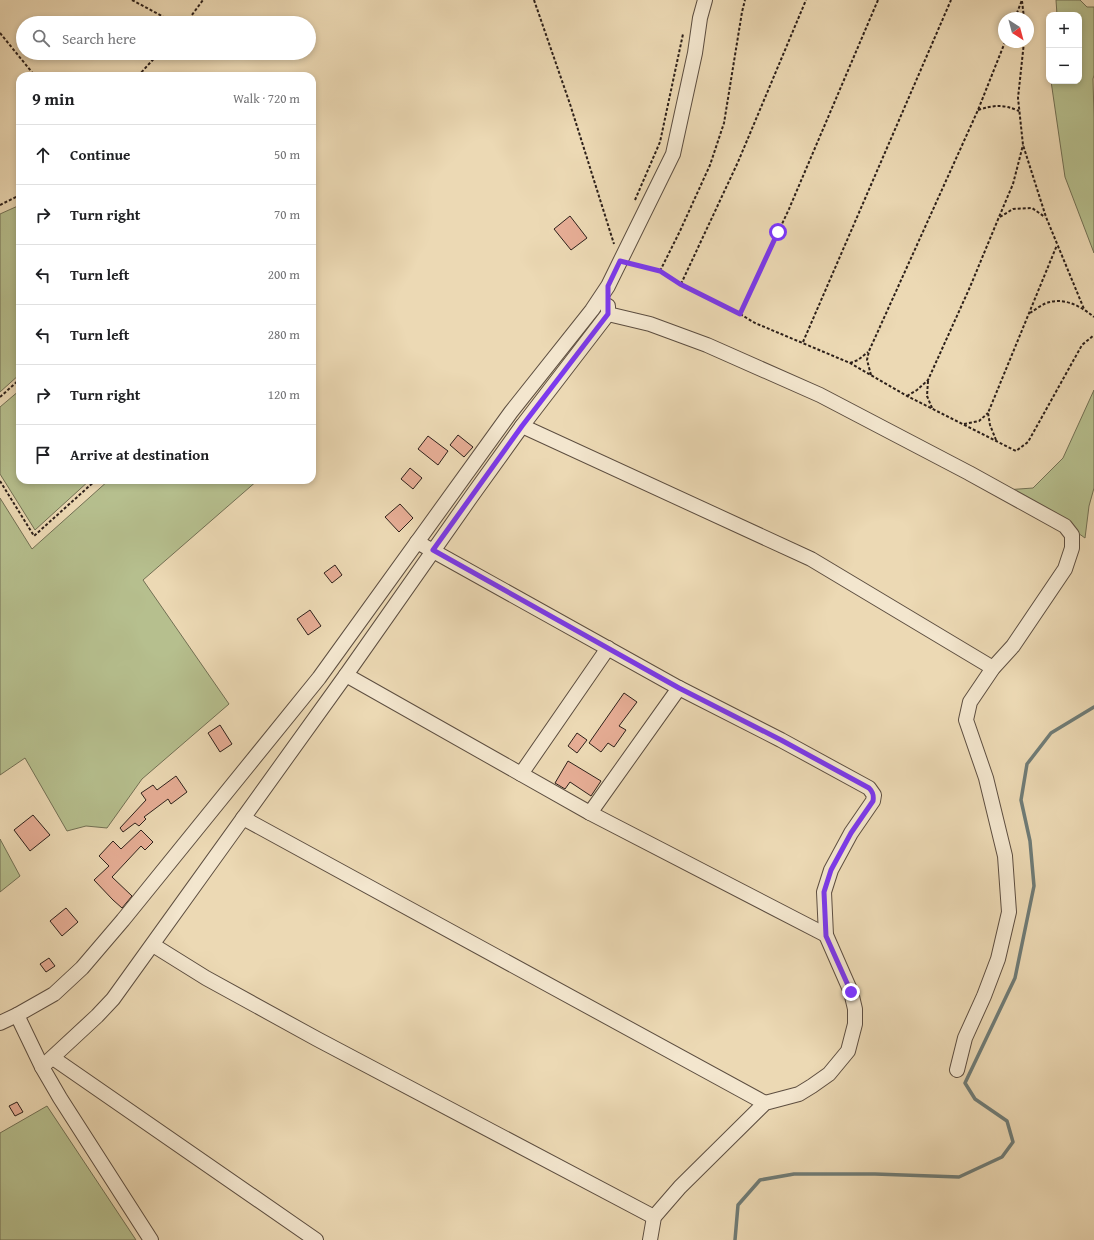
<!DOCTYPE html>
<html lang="en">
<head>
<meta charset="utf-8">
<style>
  :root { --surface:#fff; --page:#f6f6f6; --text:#202124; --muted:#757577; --line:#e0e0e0 }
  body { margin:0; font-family:"Gentium Book Plus",serif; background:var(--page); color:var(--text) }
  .controls { position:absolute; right:12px; top:12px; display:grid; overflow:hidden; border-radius:8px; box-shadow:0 2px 6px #0003 }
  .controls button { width:36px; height:36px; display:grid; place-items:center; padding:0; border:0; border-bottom:1px solid var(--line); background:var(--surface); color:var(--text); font:20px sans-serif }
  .compass { position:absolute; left:998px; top:12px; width:36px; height:36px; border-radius:50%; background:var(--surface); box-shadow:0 2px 6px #0003; rotate:144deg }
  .stop { position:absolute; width:12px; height:12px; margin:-9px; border:3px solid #7c3aed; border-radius:50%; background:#fff }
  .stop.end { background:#7c3aed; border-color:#fff; box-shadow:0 1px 4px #0008 }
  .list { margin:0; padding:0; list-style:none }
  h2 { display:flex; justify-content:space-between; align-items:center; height:52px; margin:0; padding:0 16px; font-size:17px }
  h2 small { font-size:13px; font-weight:400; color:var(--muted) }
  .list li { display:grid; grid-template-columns:26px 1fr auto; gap:12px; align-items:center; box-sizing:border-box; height:60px; padding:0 16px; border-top:1px solid var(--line) }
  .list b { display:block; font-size:15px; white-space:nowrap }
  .list em { font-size:13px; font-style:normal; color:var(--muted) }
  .icon { flex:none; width:22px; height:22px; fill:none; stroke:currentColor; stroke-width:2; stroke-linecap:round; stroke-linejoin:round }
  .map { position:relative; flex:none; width:1094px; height:1240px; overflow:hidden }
  .search { position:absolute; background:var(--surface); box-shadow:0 2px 6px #0003; left:16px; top:16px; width:300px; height:44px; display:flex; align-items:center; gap:10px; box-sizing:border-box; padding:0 14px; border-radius:22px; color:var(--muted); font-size:15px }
  .panel { position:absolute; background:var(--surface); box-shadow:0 2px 6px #0003; left:16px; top:72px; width:300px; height:412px; border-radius:12px }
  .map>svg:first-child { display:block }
  .green { fill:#b6bf8e; stroke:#727054 }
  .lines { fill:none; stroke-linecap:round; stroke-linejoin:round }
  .stream { stroke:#6f7c77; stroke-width:3.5 }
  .building { fill:#e6ad95; stroke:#2d201a }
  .minor-casing { stroke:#5d4e40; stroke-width:16 }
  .path { stroke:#2d201a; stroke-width:2; stroke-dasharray:3 2; stroke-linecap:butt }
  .minor { stroke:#f3e6ce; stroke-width:14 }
  .route { stroke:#7c3aed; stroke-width:5 }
</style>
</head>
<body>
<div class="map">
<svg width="1094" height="1240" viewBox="0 0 1094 1240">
  <rect width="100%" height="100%" fill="#ecd9b4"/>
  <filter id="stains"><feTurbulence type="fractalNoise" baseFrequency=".005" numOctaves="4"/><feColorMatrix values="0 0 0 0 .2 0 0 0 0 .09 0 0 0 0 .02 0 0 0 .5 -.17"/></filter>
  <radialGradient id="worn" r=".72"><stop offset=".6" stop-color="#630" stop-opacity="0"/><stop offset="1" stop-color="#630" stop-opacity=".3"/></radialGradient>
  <!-- green -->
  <g class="green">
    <path d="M 1056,0 L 1080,0 L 1087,7 L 1094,7 L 1094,75 L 1093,79 L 1094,117 L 1094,253 L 1065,177 L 1051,81 L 1079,81 L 1079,15 L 1057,15 Z"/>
    <path d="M 20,205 L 20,374 L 0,392 L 0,214 Z"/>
    <path d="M 20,390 L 20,480 L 90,480 L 35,530 L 0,474 L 0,407 Z"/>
    <path d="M 1094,390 L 1094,488 L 1089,506 L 1085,538 L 1071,528 L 1005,490 L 1033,488 L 1063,458 Z"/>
    <path d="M 109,480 L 258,480 L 143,580 L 229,704 L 142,779 L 107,828 L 86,826 L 67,831 L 25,758 L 0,775 L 0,498 L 32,549 Z"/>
    <path d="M 0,839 L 20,876 L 0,892 Z"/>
    <path d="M 47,1106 L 136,1240 L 0,1240 L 0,1133 Z"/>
  </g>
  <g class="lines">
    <!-- stream -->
    <path class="stream" d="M 735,1240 L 738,1205 L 760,1180 L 794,1174 L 875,1174 L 959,1177 L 1002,1157 L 1013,1142 L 1007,1121 L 975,1099 L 965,1083 L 1015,978 L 1034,886 L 1030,841 L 1021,800 L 1027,764 L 1051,733 L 1094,707"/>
  </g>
  <!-- building -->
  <g class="building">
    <path d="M 570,216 L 587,238 L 571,250 L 554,229 Z"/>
    <path d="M 458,435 L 473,447 L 464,457 L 450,445 Z"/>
    <path d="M 428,436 L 448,451 L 438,465 L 418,449 Z"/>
    <path d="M 410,468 L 422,478 L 413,489 L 401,479 Z"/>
    <path d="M 400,504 L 413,518 L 399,532 L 385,517 Z"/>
    <path d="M 335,565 L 342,575 L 332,583 L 324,573 Z"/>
    <path d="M 310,610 L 321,626 L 308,635 L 297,619 Z"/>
    <path d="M 624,693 L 637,702 L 619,726 L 626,730 L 614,747 L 608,743 L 601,752 L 589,743 Z"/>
    <path d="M 220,725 L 232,744 L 220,752 L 208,733 Z"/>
    <path d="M 577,733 L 587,740 L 577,753 L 568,746 Z"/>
    <path d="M 568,761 L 601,781 L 591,796 L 570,782 L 565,789 L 555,783 Z"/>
    <path d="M 176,776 L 187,792 L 171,804 L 168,799 L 144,817 L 146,819 L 139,826 L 135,823 L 123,832 L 120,828 L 146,800 L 141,793 L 153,785 L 157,790 Z"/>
    <path d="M 33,815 L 50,835 L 30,851 L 14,830 Z"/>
    <path d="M 141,830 L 153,842 L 145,850 L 141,846 L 112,877 L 132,896 L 122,908 L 113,900 L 94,880 L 109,866 L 99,856 L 113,841 L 121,849 Z"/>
    <path d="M 66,908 L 78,922 L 62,936 L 50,921 Z"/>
    <path d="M 49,958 L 55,966 L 46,972 L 40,964 Z"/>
    <path d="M 17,1102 L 23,1112 L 15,1116 L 9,1106 Z"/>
  </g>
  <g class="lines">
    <defs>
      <g id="minor">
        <path d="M 608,314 L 650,324 L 707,345 L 820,395 L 969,473 L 1065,526 L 1072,535 L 1072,548 L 1065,569 L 1013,646 L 993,668 L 970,702 L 966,720 L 986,778 L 1005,856 L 1009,912 L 998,959 L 984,996 L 965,1038 L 957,1070"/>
        <path d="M 522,426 L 811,559 L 993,668"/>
        <path d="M 417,542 L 679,688 L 781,740 L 869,788 L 874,795 L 873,801 L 851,833 L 831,870 L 824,892 L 826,935 L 851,992 L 855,1009 L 855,1024 L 848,1051 L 829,1074 L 812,1086 L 799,1094 L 765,1103 L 680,1187 L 654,1217 L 650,1240"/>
        <path d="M 346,675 L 590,813 L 826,935"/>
        <path d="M 521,774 L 608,648"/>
        <path d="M 590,813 L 679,688"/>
        <path d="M 243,818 L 765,1103"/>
        <path d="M 153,945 L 206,978 L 317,1039 L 654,1217"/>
        <path d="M 17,1015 L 42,1067 L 60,1098 L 151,1240"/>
        <path d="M 0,1023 L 17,1015 L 54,994 L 82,968 L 123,920 L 319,678 L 511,412 L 592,310 L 608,286 L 673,154 L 695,53 L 700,18 L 705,0"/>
        <path d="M 53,1058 L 316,1240"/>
        <path d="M 42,1067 L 97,1016 L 113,999 L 346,675 L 471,497 L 522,426 L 608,314 L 608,306"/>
      </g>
    </defs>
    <!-- minor casing -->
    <use href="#minor" class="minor-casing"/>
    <!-- path -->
    <g class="path">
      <path d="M 132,0 L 175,23"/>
      <path d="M 534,0 L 570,104 L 614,244"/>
      <path d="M 1022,1 L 1024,18"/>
      <path d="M 1015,18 L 1022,0"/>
      <path d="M 186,23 L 203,0"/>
      <path d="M 0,33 L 35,76"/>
      <path d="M 1024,42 L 1018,98 L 1023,145 L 1046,217 L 1084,309"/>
      <path d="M 138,76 L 159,53"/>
      <path d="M 978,110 C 994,105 1003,104 1019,111"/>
      <path d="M 635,200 L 660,142 L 683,34"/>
      <path d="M 0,205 L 20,195"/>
      <path d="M 1000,217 L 1013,209 L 1032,208 L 1045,217"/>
      <path d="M 632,264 L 660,271 L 681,284 L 740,314 L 755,323 L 850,363 L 907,396 L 1016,451 L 1028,442 L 1082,345 L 1094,335"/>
      <path d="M 660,271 L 680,231 L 710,165 L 724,123 L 742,12 L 745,0"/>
      <path d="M 681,284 L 738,162 L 806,0"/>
      <path d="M 1030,313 C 1036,309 1044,303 1050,302 C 1066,298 1082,307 1094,317"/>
      <path d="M 740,314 L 789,209 L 878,0"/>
      <path d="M 803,342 L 951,0"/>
      <path d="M 850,363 L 858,360 L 868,352"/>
      <path d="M 871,375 L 867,360 L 869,351 L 978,110 L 1005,42"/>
      <path d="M 928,381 L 927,396 L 932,408"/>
      <path d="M 907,396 L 917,390 L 928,380 L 970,287 L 999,217 L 1013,184 L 1023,145"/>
      <path d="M 0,397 L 20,379"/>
      <path d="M 964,424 L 979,421 L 988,413"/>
      <path d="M 996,440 L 990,425 L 988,413 L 1057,245"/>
      <path d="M 0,481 L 34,536 L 96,480"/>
    </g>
    <!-- minor -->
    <use href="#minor" class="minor"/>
  </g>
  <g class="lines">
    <!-- route -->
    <path class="route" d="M 778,232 L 740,314 L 680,284 L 660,271 L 620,261 L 608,286 L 608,314 L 522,426 L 433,550 L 679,688 L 781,740 L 869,788 C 873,792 874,795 873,801 L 851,833 L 831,870 L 824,892 L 826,936 L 851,992"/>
  </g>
  <rect width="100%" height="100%" filter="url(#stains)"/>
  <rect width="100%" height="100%" fill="url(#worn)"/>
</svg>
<div class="controls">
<button>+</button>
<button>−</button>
</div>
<svg class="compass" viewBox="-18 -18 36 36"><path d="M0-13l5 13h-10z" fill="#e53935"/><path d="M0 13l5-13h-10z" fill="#757577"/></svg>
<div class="stop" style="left:778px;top:232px"></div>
<div class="stop end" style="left:851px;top:992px"></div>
<div class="search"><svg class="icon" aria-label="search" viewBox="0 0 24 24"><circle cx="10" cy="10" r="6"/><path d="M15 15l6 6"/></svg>Search here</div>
<section class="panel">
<h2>9 min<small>Walk · 720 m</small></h2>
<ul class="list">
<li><svg class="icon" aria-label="ahead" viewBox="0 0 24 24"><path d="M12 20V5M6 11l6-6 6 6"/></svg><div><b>Continue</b></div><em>50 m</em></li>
<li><svg class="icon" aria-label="right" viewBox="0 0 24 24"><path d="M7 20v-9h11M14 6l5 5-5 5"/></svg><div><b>Turn right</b></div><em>70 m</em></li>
<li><svg class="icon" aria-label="left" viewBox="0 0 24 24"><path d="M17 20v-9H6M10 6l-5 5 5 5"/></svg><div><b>Turn left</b></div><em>200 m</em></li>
<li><svg class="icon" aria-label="left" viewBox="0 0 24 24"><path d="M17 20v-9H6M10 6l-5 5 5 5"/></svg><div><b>Turn left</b></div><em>280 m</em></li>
<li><svg class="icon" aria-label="right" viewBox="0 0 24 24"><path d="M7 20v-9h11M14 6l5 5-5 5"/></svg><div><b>Turn right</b></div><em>120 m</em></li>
<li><svg class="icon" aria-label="arrive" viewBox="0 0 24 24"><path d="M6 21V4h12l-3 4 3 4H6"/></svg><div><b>Arrive at destination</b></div></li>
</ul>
</section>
</div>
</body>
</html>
